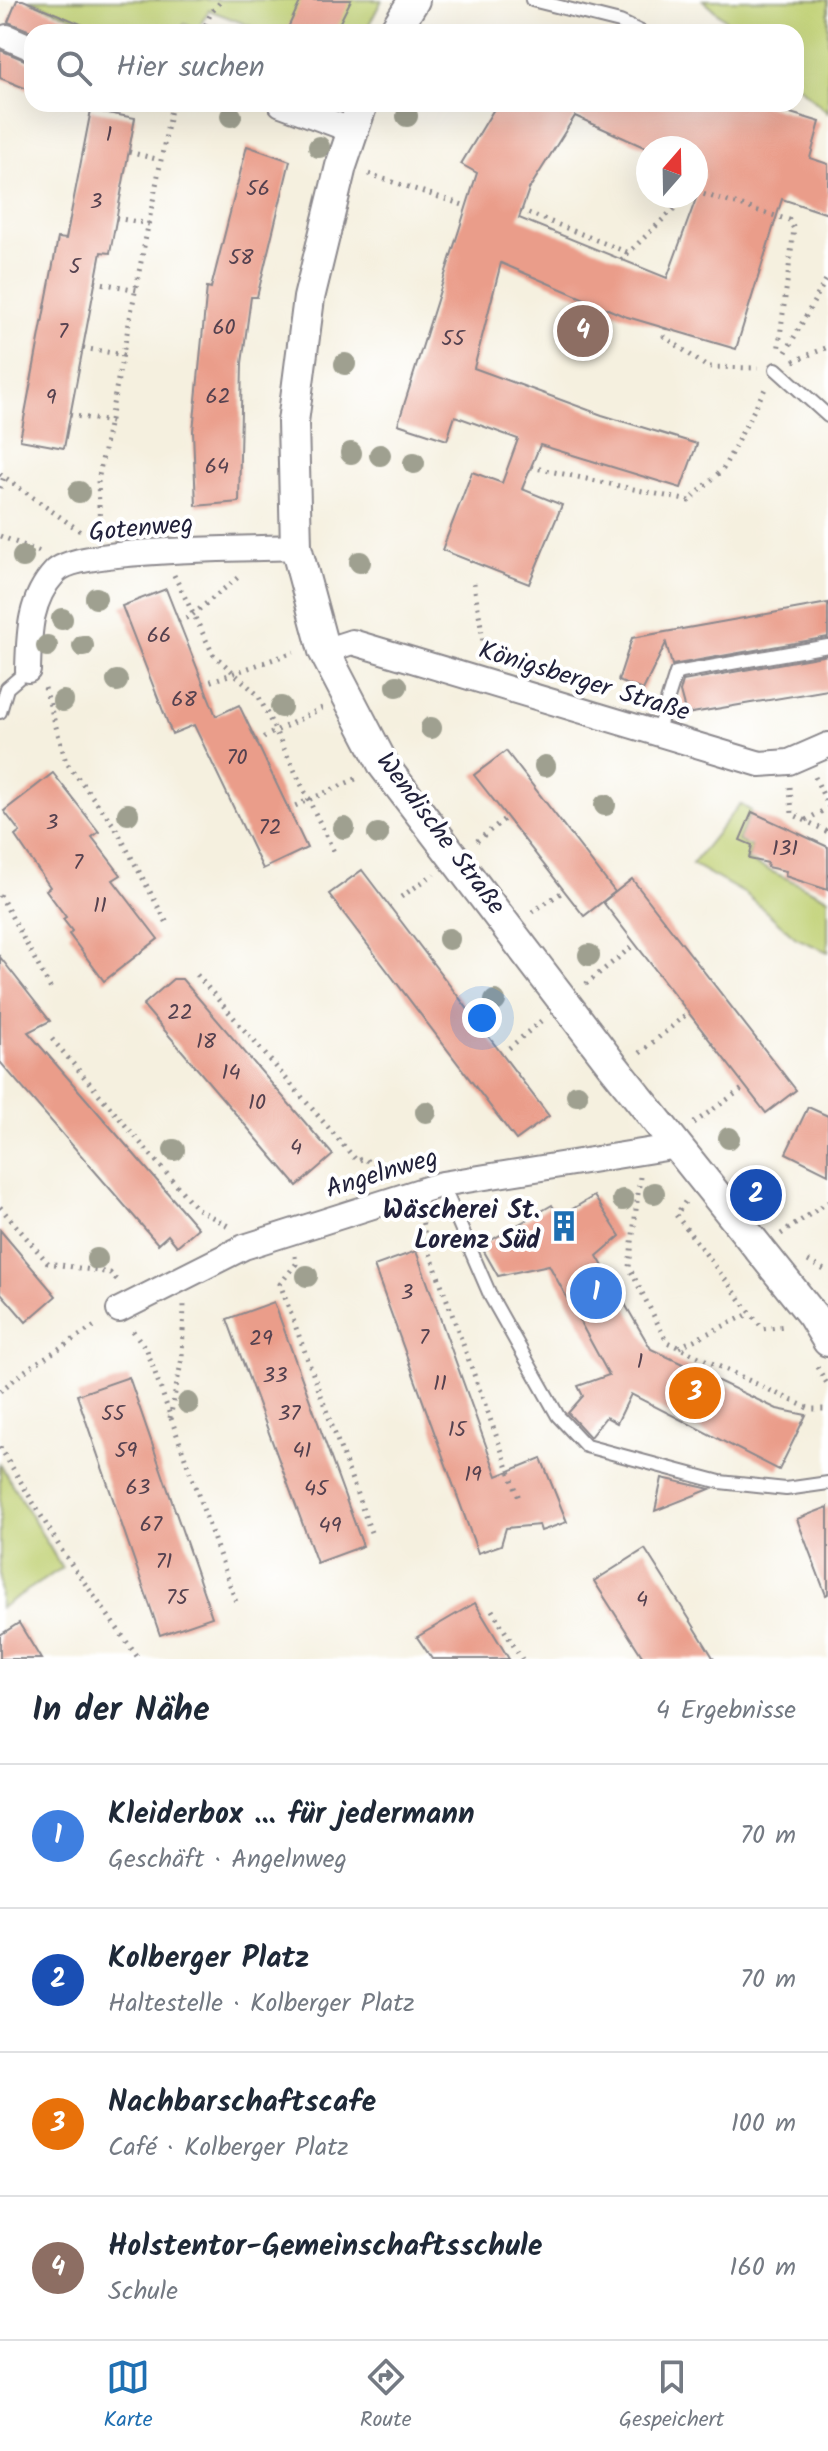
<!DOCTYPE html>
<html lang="de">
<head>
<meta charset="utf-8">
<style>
  :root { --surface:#fff; --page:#f2f2f3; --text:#1f2937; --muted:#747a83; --line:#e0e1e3; --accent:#1f6fb2 }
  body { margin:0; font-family:Kalam,sans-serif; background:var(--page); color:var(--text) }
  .compass { position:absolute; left:636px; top:136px; width:72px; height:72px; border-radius:50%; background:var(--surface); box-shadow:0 8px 32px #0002; rotate:20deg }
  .you { position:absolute; left:482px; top:1018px; width:28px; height:28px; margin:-20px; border:6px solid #fff; border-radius:50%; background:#1a73e8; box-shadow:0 0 0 12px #1a73e833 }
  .badge { display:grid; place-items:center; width:52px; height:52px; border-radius:50%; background:var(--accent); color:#fff; font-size:26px; font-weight:700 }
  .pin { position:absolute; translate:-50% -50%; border:4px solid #fff; box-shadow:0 2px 8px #0006 }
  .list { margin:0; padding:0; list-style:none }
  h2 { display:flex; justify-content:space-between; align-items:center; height:104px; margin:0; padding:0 32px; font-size:34px }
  h2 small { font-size:26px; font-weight:400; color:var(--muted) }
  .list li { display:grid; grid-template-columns:52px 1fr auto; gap:24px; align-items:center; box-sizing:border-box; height:144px; padding:0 32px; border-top:2px solid var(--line) }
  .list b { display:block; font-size:30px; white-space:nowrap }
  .list p { margin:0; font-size:26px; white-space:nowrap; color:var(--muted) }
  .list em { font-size:26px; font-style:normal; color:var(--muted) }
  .icon { flex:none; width:44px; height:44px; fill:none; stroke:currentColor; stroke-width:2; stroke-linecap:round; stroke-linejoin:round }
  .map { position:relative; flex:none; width:828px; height:1659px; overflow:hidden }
  .search { position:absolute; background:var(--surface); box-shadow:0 8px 32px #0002; left:24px; right:24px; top:24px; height:88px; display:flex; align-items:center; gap:20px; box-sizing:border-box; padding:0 28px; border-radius:24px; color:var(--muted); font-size:30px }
  .sheet { height:680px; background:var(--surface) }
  nav { display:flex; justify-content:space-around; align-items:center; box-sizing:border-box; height:112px; border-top:2px solid var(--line); background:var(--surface); font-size:22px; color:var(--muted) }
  nav a { display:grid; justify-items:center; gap:4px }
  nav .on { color:var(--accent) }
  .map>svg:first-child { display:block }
  .green { fill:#c0d073; stroke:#717957; stroke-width:2 }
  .building { fill:#ea9d8a; fill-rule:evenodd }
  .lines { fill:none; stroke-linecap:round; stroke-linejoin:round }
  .service-casing { stroke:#8c898d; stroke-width:16 }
  .minor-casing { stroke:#8c898d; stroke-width:28 }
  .tertiary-casing { stroke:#8c898d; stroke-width:34 }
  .path { stroke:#8c898d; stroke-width:5; stroke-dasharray:2 6; stroke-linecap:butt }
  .service { stroke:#fff; stroke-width:12 }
  .minor { stroke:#fff; stroke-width:24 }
  .tertiary { stroke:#fff; stroke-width:30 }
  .tree { fill:#9fa090 }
  .labels { text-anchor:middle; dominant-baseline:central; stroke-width:8; stroke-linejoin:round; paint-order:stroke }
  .number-label { font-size:22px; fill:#54414f }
  .street-label { font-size:26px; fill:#22223b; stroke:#fff }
  .poi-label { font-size:26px; font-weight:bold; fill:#22223b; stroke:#fff; text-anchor:end }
</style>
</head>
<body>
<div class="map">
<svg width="828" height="1659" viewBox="0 0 828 1659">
  <rect width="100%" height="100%" fill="#fff"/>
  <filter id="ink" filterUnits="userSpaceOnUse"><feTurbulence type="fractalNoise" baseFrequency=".0125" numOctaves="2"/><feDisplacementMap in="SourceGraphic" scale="16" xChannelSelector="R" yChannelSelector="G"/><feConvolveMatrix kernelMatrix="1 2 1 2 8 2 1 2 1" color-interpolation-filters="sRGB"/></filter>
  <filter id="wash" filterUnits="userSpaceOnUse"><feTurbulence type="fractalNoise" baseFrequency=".006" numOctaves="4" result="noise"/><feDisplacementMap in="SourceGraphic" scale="32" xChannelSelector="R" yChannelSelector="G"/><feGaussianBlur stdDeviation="1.8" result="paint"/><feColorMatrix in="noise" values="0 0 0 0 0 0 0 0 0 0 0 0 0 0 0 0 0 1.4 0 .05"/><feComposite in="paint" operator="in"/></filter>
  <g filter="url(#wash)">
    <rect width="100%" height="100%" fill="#f5f0df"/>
    <!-- green -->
    <g class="green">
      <path d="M 29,0 L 382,0 L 365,32 L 266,32 L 209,10 L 198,29 L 184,24 L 180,32 L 158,27 L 156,32 L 98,32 L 99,28 Z"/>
      <path d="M 703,0 L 828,0 L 828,113 L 796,84 L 796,32 L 739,32 Z"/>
      <path d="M 740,804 L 751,811 L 738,841 L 752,847 L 747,860 L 828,898 L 828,952 L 796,938 L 747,895 L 692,864 Z"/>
      <path d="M 0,1464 L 62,1568 L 0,1608 Z"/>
    </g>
    <g id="blocks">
      <!-- building -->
      <g class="building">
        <path d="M 17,0 L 23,0 L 100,32 L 33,32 L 8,22 Z"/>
        <path d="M 301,0 L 351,0 L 335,32 L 286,32 Z"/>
        <path d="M 0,50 L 32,63 L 32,91 L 0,78 Z"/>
        <path d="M 497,104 L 761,104 L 820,122 L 810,158 L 828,164 L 828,214 L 782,199 L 736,349 L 624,316 L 501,263 L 474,368 L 602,415 L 697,444 L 681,488 L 540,445 L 522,489 L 562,505 L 529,584 L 442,550 L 472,472 L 502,483 L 518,439 L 455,416 L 447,440 L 398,424 L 477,173 L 461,164 ZM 575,116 L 646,148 L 696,148 L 696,170 L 705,174 L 667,278 L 519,218 L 529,189 Z"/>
        <path d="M 91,110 L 135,118 L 110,253 L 101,252 L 64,448 L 20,440 L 58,238 L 66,239 Z"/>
        <path d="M 247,146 L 290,161 L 257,297 L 251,297 L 242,363 L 239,502 L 196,506 L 193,431 L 207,287 L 211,288 Z"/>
        <path d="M 166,589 L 216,716 L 239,705 L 307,848 L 263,869 L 194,725 L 172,734 L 122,606 Z"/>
        <path d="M 828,603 L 828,637 L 672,665 L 666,643 L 643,690 L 618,681 L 632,638 Z"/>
        <path d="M 828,655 L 828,690 L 686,714 L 680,692 L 683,681 Z"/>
        <path d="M 506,751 L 615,892 L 584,916 L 474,775 Z"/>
        <path d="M 53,773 L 99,832 L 92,837 L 121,875 L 113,880 L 158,939 L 104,981 L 69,934 L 72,931 L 63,919 L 66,917 L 46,890 L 50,887 L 15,836 L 20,832 L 4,811 Z"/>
        <path d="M 752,812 L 828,847 L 828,890 L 785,876 L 786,871 L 767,867 L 768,863 L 749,859 L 752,845 L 740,840 Z"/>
        <path d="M 362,870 L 549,1116 L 516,1140 L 329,894 Z"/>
        <path d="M 632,879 L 796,1090 L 766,1113 L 603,902 Z"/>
        <path d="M 0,957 L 50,1021 L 28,1032 L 198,1228 L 177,1246 L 168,1235 L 158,1244 L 0,1062 Z"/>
        <path d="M 173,979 L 182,979 L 333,1155 L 297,1186 L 143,1005 Z"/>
        <path d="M 808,1107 L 828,1116 L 828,1174 L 786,1153 Z"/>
        <path d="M 594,1196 L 620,1236 L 597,1256 L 651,1349 L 777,1409 L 806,1415 L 779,1470 L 631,1394 L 617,1423 L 606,1417 L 590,1437 L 568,1413 L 583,1396 L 578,1386 L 609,1375 L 549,1265 L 498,1276 L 481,1246 L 552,1205 L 559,1217 Z"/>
        <path d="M 0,1230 L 56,1296 L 26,1322 L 0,1292 Z"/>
        <path d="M 416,1251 L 497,1476 L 541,1458 L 567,1522 L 541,1531 L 539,1525 L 506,1528 L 501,1545 L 478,1553 L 374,1266 Z"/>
        <path d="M 274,1302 L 363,1546 L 317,1563 L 227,1319 Z"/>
        <path d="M 129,1377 L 212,1617 L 160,1635 L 77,1395 Z"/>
        <path d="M 662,1478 L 710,1489 L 655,1511 Z"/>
        <path d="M 828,1507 L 828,1594 L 826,1595 L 797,1519 Z"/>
        <path d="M 645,1549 L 690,1620 L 714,1659 L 644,1659 L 594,1581 Z"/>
        <path d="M 475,1603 L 509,1659 L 432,1659 L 417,1637 Z"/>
        <path d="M 19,1623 L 41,1659 L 0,1659 L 0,1635 Z"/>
      </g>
    </g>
  </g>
  <g filter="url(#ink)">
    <use href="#blocks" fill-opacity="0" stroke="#8c898d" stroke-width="2"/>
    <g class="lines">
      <defs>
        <g id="service">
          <path d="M 532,0 L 620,22 L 641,32"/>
          <path d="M 776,369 L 828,416"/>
          <path d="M 0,712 L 7,688 L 28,670"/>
          <path d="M 657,733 L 676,673 L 828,646"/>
          <path d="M 442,1184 L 491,1297 L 558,1416 L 586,1446 L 720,1482 L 786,1489 L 828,1483"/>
        </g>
        <g id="minor">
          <path d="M 7,37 L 32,48"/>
          <path d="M 281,104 L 351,130"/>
          <path d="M 324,651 L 352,642 L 760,764 L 789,762 L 828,745"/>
          <path d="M 28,670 C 29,634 29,600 55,572 C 77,547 255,549 296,547"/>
          <path d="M 119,1310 L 244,1247 L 442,1184 L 678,1146"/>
        </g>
        <g id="tertiary">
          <path d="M 394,32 L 414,0"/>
          <path d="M 362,104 L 341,166 L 309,298 L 293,422 L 296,547 L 324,651 L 384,766 L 613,1066 L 813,1316 L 828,1341"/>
        </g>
      </defs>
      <!-- service casing -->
      <use href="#service" class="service-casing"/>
      <!-- minor casing -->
      <use href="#minor" class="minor-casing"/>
      <!-- tertiary casing -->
      <use href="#tertiary" class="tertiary-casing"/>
      <!-- path -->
      <g class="path">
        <path d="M 202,32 L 211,13 L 222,0"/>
        <path d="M 129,152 L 160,160"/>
        <path d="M 369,174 L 466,206"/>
        <path d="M 696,192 L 789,220 L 794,229 L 778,352"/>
        <path d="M 521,210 L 629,253"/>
        <path d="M 116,218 L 149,224"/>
        <path d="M 621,260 L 687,196"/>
        <path d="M 95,282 L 138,290"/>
        <path d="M 666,328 L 664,336 L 707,367 L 758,368"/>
        <path d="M 83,348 L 124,355"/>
        <path d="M 786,352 L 828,276"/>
        <path d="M 794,361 L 828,347"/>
        <path d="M 70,415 L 111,422"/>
        <path d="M 531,467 L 689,501 L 723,469 L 767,385"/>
        <path d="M 0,474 L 84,534"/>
        <path d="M 0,488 L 4,476"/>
        <path d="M 100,531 L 98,481 L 172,104"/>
        <path d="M 0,536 L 40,552"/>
        <path d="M 174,575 L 213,654 L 258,695 L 334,852"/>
        <path d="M 474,583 C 476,602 486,642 482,657"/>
        <path d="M 178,621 L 191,616 L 242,574"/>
        <path d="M 203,684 L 294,652"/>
        <path d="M 45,688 L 66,762 L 115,827 L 168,925"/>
        <path d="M 256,741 L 324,707"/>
        <path d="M 815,777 L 828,806"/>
        <path d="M 790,787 L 792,814 L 828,832"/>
        <path d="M 288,809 L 358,778"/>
        <path d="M 806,820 L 828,808"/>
        <path d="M 477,841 L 507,817"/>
        <path d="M 0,895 L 53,993"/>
        <path d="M 401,897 L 434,874"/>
        <path d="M 532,912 L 564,891"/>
        <path d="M 197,975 L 357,1161 L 364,1158 L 385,1176"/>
        <path d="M 586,984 L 635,944"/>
        <path d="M 52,1039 L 196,1208 L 230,1227"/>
        <path d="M 509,1048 L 541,1021"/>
        <path d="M 640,1053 L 688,1013"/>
        <path d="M 694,1123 L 745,1087"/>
        <path d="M 640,1177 L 629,1267 L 667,1342 L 810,1409 L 828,1409"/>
        <path d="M 685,1202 L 676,1215 L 763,1329 L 785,1326"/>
        <path d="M 0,1207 L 48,1263 L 110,1273 L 119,1283"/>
        <path d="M 421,1215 L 427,1245 L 520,1501"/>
        <path d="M 781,1234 L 828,1202"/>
        <path d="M 295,1256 L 296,1264 L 280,1284 L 372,1535"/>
        <path d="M 808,1261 L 828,1272"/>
        <path d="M 133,1331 L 147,1350 L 237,1605"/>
        <path d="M 679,1347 L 751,1313"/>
        <path d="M 817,1367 L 828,1385"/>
        <path d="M 0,1391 L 30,1367 L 98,1324"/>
        <path d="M 170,1418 L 182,1358 L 184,1305"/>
        <path d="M 0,1447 L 64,1554 L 139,1659"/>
        <path d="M 492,1610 L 522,1659"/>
      </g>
      <!-- service -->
      <use href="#service" class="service"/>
      <!-- minor -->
      <use href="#minor" class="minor"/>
      <!-- tertiary -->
      <use href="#tertiary" class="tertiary"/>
    </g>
    <!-- trees -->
    <g class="tree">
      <circle cx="231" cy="116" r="11"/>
      <circle cx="407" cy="116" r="11"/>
      <circle cx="319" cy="147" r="11"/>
      <circle cx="345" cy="364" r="11"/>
      <circle cx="351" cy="453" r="11"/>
      <circle cx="380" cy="455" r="11"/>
      <circle cx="414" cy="463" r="11"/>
      <circle cx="79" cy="492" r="11"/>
      <circle cx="23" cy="557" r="11"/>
      <circle cx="360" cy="562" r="11"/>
      <circle cx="96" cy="598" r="11"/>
      <circle cx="62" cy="619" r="11"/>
      <circle cx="47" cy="646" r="11"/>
      <circle cx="83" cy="646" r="11"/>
      <circle cx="117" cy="681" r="11"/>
      <circle cx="397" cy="686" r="11"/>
      <circle cx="63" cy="701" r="11"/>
      <circle cx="281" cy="707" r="11"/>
      <circle cx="431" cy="728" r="11"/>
      <circle cx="545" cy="766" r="11"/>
      <circle cx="605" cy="805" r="11"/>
      <circle cx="128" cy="814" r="11"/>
      <circle cx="344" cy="828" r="11"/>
      <circle cx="378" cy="834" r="11"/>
      <circle cx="449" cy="939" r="11"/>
      <circle cx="589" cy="955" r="11"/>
      <circle cx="495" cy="1001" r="11"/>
      <circle cx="577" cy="1095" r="11"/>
      <circle cx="426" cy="1112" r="11"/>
      <circle cx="729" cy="1138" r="11"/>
      <circle cx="174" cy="1150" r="11"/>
      <circle cx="654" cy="1193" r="11"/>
      <circle cx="623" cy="1200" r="11"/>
      <circle cx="97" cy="1259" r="11"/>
      <circle cx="307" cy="1276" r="11"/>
      <circle cx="188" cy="1403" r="11"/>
    </g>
  </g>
  <!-- icons -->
  <defs>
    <symbol id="building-bare" viewBox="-9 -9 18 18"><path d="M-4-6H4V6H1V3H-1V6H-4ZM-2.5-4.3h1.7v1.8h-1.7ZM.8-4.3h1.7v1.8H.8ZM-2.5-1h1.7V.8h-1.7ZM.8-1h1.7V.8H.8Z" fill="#1f6fb2" stroke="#fff" stroke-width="2.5" paint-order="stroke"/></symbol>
  </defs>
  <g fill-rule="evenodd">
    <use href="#building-bare" x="542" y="1204" width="44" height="44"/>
  </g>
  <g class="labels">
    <!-- number labels -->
    <g class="number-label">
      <text x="109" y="135">1</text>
      <text x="258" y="189">56</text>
      <text x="96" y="202">3</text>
      <text x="241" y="258">58</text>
      <text x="75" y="267">5</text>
      <text x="224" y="328">60</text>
      <text x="63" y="332">7</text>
      <text x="453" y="339">55</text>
      <text x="218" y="397">62</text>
      <text x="51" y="398">9</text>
      <text x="217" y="467">64</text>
      <text x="159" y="636">66</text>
      <text x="184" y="700">68</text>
      <text x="237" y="758">70</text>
      <text x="52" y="823">3</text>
      <text x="270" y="828">72</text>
      <text x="785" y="849">131</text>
      <text x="78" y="863">7</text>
      <text x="100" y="906">11</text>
      <text x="180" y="1013">22</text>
      <text x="206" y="1042">18</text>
      <text x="231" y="1073">14</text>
      <text x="257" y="1103">10</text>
      <text x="296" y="1148">4</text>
      <text x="407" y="1293">3</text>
      <text x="424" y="1338">7</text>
      <text x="261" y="1339">29</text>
      <text x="640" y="1362">1</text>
      <text x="275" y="1376">33</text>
      <text x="440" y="1384">11</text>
      <text x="113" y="1414">55</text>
      <text x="289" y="1414">37</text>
      <text x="457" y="1430">15</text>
      <text x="126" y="1451">59</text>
      <text x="302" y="1451">41</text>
      <text x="473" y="1475">19</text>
      <text x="138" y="1488">63</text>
      <text x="316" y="1489">45</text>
      <text x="151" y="1525">67</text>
      <text x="330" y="1526">49</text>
      <text x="164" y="1562">71</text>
      <text x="177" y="1598">75</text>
      <text x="642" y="1600">4</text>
    </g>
    <!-- street labels -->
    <g class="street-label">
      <text transform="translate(141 529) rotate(-5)">Gotenweg</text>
      <text transform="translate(584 682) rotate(17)">Königsberger Straße</text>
      <text transform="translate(440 834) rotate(53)">Wendische Straße</text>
      <text transform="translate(382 1174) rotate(-17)">Angelnweg</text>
    </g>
    <!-- poi labels -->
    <g class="poi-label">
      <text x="540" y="1211">Wäscherei St.<tspan x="540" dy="30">Lorenz Süd</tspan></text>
    </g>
  </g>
</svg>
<svg class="compass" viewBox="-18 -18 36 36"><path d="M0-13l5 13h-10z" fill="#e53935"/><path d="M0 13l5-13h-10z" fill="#747a83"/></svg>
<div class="you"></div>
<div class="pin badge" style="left:596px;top:1293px;background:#3f7fe0">1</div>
<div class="pin badge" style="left:756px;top:1195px;background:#1a4fb4">2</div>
<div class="pin badge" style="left:695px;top:1393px;background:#e8710a">3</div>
<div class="pin badge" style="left:583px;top:331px;background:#8d6e63">4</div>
<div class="search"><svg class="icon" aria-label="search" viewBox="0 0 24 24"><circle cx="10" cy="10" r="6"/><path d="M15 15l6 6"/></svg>Hier suchen</div>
</div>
<section class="sheet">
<h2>In der Nähe<small>4 Ergebnisse</small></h2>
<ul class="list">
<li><span class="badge" style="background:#3f7fe0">1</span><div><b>Kleiderbox ... für jedermann</b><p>Geschäft · Angelnweg</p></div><em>70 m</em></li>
<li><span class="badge" style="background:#1a4fb4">2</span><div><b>Kolberger Platz</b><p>Haltestelle · Kolberger Platz</p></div><em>70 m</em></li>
<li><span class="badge" style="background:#e8710a">3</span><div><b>Nachbarschaftscafe</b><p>Café · Kolberger Platz</p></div><em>100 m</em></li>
<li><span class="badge" style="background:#8d6e63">4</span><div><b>Holstentor-Gemeinschaftsschule</b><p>Schule</p></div><em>160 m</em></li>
</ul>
</section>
<nav>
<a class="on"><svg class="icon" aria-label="map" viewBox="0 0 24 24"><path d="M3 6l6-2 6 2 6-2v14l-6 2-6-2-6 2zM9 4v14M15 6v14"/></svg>Karte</a>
<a><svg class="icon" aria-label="directions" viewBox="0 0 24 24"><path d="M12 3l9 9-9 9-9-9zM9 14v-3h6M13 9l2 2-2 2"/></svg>Route</a>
<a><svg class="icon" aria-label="saved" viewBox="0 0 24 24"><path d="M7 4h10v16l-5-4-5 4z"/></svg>Gespeichert</a>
</nav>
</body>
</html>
